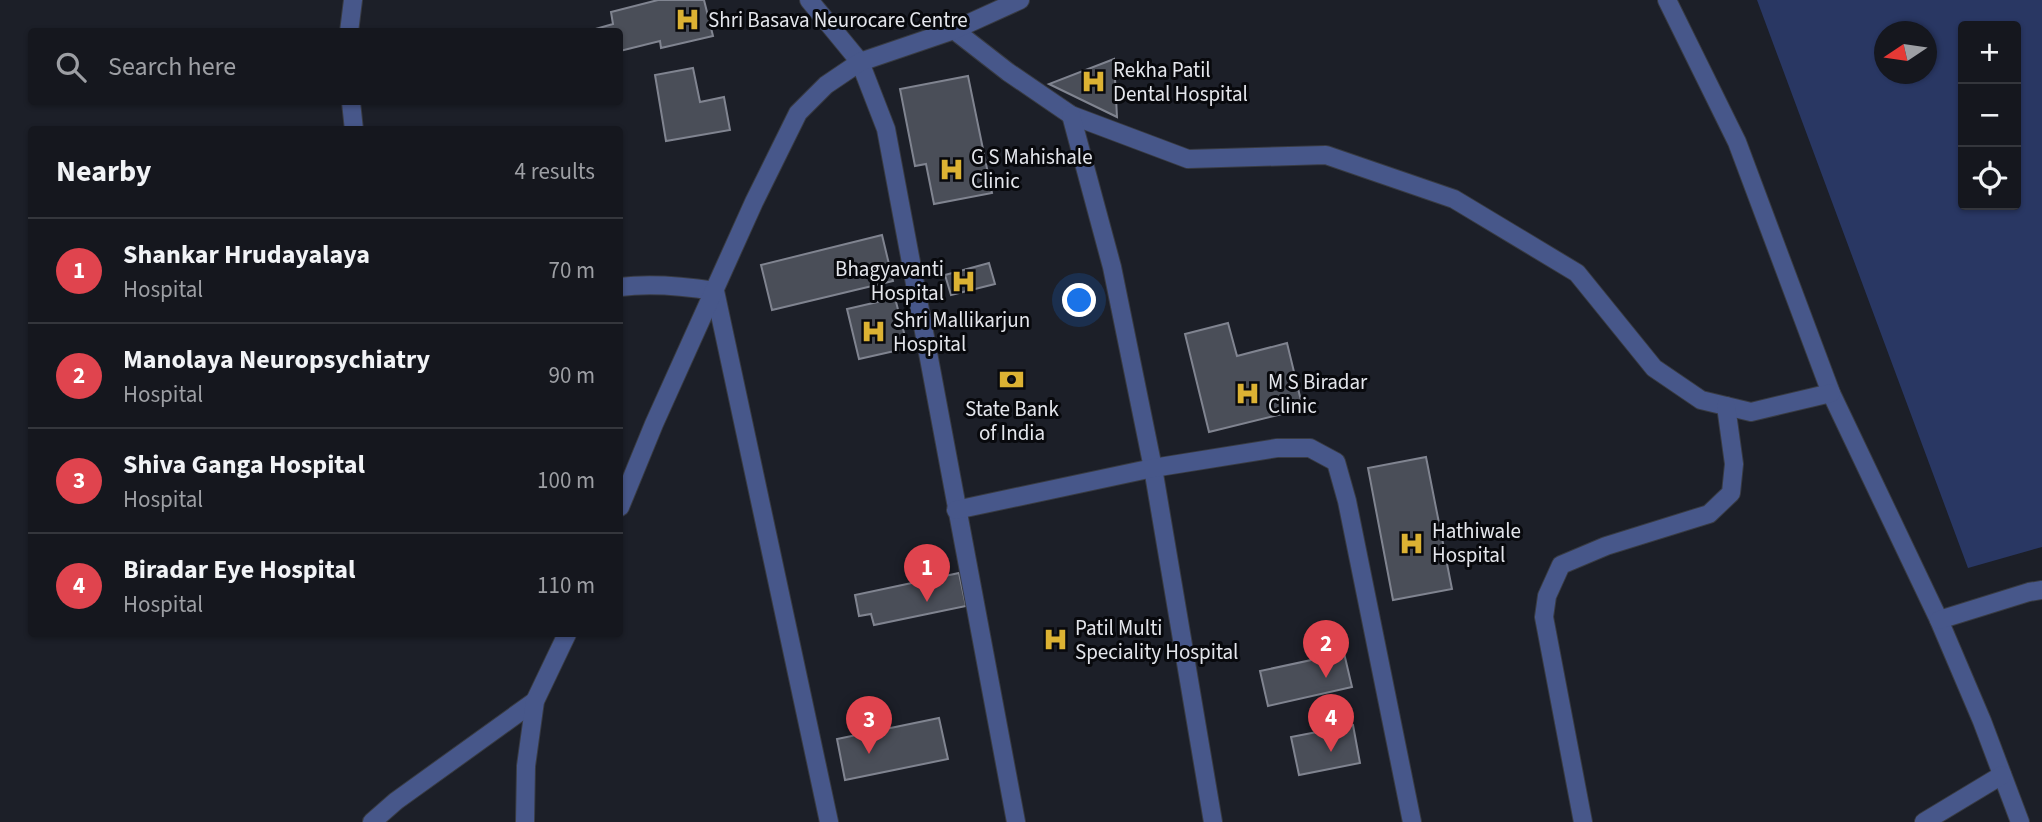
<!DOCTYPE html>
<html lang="en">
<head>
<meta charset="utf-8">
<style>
  :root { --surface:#15171e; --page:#22242b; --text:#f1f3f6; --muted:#9d9fa4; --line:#34363c; --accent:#db2777 }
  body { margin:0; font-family:"Source Sans 3",sans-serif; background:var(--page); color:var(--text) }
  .controls { position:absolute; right:21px; top:21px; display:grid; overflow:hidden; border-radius:7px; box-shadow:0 2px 5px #0004 }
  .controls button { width:63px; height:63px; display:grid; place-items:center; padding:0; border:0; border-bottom:2px solid var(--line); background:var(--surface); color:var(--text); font:35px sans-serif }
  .compass { position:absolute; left:1874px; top:21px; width:63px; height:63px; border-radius:50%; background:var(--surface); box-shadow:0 2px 5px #0004; rotate:257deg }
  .you { position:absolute; left:1080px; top:301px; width:24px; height:24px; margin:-18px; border:5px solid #fff; border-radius:50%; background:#1a73e8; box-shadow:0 0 0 10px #1a73e833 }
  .badge { display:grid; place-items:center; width:46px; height:46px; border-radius:50%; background:var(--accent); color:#fff; font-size:23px; font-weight:700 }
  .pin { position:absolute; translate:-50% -58px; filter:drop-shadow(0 2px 4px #0008) }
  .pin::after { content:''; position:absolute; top:37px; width:24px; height:21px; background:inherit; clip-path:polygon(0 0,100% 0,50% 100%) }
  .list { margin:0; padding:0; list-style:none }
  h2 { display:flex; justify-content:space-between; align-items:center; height:91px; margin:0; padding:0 28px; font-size:30px }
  h2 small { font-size:23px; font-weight:400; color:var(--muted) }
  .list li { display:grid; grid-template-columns:46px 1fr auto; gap:21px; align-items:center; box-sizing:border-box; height:105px; padding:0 28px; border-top:2px solid var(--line) }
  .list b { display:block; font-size:26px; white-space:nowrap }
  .list p { margin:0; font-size:23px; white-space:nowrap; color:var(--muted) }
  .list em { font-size:23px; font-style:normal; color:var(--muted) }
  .icon { flex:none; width:38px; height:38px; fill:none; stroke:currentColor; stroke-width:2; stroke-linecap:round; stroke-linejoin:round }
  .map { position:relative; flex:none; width:2042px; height:822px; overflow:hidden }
  .search { position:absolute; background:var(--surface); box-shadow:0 2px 5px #0004; left:28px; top:28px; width:595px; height:77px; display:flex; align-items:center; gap:18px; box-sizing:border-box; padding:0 24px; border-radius:7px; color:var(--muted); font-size:26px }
  .panel { position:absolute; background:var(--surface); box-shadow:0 2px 5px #0004; left:28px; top:126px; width:595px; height:511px; border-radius:7px }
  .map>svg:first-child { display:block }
  .green { fill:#293763; fill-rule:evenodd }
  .building { fill:#4a4e58; stroke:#808490; stroke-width:2 }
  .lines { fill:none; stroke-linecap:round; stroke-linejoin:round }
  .minor-casing { stroke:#383b43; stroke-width:20 }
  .minor { stroke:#47578a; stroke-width:18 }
  .labels { text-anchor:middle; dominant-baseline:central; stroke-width:6; stroke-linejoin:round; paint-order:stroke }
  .poi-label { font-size:21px; fill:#e4e6ec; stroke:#08090d; text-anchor:start }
</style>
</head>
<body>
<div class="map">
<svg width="2042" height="822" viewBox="0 0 2042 822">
  <rect width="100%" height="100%" fill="#1c1f28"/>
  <!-- green -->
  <path class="green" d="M 1757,0 L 2042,0 L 2042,547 L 1968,568 ZM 1963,26 L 2016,26 L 2016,205 L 1963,205 ZM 1884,32 L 1926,32 L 1926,74 L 1884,74 Z"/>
  <!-- building -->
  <g class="building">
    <path d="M 658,0 L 704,0 L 713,36 L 661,48 L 660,41 L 620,51 L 620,32 L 585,32 L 613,24 L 611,12 Z"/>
    <path d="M 1114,59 L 1117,117 L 1049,84 Z"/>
    <path d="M 693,68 L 700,102 L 724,97 L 730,130 L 666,141 L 655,75 Z"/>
    <path d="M 968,76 L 992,193 L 934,204 L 926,164 L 915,166 L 900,89 Z"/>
    <path d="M 882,235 L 893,281 L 772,310 L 761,265 Z"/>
    <path d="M 989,263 L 995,284 L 951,295 L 945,275 Z"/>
    <path d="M 895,298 L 908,348 L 859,359 L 847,309 Z"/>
    <path d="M 1228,323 L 1237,356 L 1287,343 L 1303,409 L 1209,432 L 1185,334 Z"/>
    <path d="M 1426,457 L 1452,589 L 1393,600 L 1368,468 Z"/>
    <path d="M 959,573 L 966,606 L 874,625 L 871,614 L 859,616 L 855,595 Z"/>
    <path d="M 1344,653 L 1352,687 L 1268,706 L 1260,671 Z"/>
    <path d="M 939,718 L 948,759 L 845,780 L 837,739 Z"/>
    <path d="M 1353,725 L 1360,763 L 1299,775 L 1291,737 Z"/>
  </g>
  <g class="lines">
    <defs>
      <g id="minor">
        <path d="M 809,0 L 860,62 L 886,129 L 1016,822"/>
        <path d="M 1667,0 L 1737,142 L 1831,393 L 1939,620 L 1982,721 L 2020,822"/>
        <path d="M 954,30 L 1008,72 L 1071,115 L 1188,159 L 1326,155 L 1454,199 L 1577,273 L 1654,368 L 1701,400 L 1751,412 L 1831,393"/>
        <path d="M 349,32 L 353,0"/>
        <path d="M 351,102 L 354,130"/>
        <path d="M 1071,115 L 1112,267 L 1153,468 L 1213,822"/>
        <path d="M 620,287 C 652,283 683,286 715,291 L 829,822"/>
        <path d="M 620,507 L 654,424 L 754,202 L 798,113 L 826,85 L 860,62 L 954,30 L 1020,0"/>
        <path d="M 956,510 L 1153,468 L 1277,448 L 1310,448 L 1336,462 L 1347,501 L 1412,822"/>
        <path d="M 1939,620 L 2029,592 L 2042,590"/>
        <path d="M 372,822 L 396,801 L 535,701"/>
        <path d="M 525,822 L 526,766 L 535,701 L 567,634"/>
        <path d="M 1583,822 L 1544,617 L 1547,596 L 1561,565 L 1606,546 L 1709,514 L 1731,493 L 1734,464 L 1726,406"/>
        <path d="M 1924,822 L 2002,775"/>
      </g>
    </defs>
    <!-- minor casing -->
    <use href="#minor" class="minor-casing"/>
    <!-- minor -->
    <use href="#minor" class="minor"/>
  </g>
  <!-- icons -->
  <defs>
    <symbol id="hospital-bare" viewBox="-9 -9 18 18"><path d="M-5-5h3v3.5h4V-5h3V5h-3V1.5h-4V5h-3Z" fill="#dcb233" stroke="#08090d" stroke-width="2.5" paint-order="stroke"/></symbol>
    <symbol id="bank-bare" viewBox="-9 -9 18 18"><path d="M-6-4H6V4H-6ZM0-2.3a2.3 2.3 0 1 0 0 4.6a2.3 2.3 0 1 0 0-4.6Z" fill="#dcb233" stroke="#08090d" stroke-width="2.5" paint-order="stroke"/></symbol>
  </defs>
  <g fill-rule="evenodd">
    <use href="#hospital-bare" x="670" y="2" width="35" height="35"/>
    <use href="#hospital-bare" x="1076" y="64" width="35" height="35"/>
    <use href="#hospital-bare" x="934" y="152" width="35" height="35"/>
    <use href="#hospital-bare" x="946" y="264" width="35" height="35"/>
    <use href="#hospital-bare" x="856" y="314" width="35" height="35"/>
    <use href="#bank-bare" x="994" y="362" width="35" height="35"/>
    <use href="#hospital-bare" x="1230" y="376" width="35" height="35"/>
    <use href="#hospital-bare" x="1394" y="526" width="35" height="35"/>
    <use href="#hospital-bare" x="1038" y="622" width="35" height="35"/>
  </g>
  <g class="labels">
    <!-- poi labels -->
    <g class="poi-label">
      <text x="708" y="20">Shri Basava Neurocare Centre</text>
      <text x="1113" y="70">Rekha Patil<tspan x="1113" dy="24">Dental Hospital</tspan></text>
      <text x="971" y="157">G S Mahishale<tspan x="971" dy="24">Clinic</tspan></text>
      <text x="944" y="269" text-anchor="end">Bhagyavanti<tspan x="944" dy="24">Hospital</tspan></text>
      <text x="893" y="320">Shri Mallikarjun<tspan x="893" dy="24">Hospital</tspan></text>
      <text x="1268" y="382">M S Biradar<tspan x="1268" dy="24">Clinic</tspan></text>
      <text x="1012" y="409" text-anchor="middle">State Bank<tspan x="1012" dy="24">of India</tspan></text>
      <text x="1432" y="531">Hathiwale<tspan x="1432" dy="24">Hospital</tspan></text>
      <text x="1075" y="628">Patil Multi<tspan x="1075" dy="24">Speciality Hospital</tspan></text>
    </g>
  </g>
</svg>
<div class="controls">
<button>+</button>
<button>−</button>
<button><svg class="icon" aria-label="locate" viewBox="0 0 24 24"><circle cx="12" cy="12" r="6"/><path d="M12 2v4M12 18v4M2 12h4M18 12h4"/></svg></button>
</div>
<svg class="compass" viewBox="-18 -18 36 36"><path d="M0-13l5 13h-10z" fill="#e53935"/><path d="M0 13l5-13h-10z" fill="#9d9fa4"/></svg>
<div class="you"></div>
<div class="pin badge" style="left:927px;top:602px;background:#e0444e">1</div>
<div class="pin badge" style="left:1326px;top:678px;background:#e0444e">2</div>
<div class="pin badge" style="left:869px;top:754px;background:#e0444e">3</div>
<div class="pin badge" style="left:1331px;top:752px;background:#e0444e">4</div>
<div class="search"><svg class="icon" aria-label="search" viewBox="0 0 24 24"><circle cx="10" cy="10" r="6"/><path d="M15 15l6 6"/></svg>Search here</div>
<section class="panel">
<h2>Nearby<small>4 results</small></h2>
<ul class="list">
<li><span class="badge" style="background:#e0444e">1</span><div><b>Shankar Hrudayalaya</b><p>Hospital</p></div><em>70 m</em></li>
<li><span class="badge" style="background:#e0444e">2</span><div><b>Manolaya Neuropsychiatry</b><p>Hospital</p></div><em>90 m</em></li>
<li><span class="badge" style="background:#e0444e">3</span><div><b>Shiva Ganga Hospital</b><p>Hospital</p></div><em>100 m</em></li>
<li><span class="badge" style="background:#e0444e">4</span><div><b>Biradar Eye Hospital</b><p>Hospital</p></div><em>110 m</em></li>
</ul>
</section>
</div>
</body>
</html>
